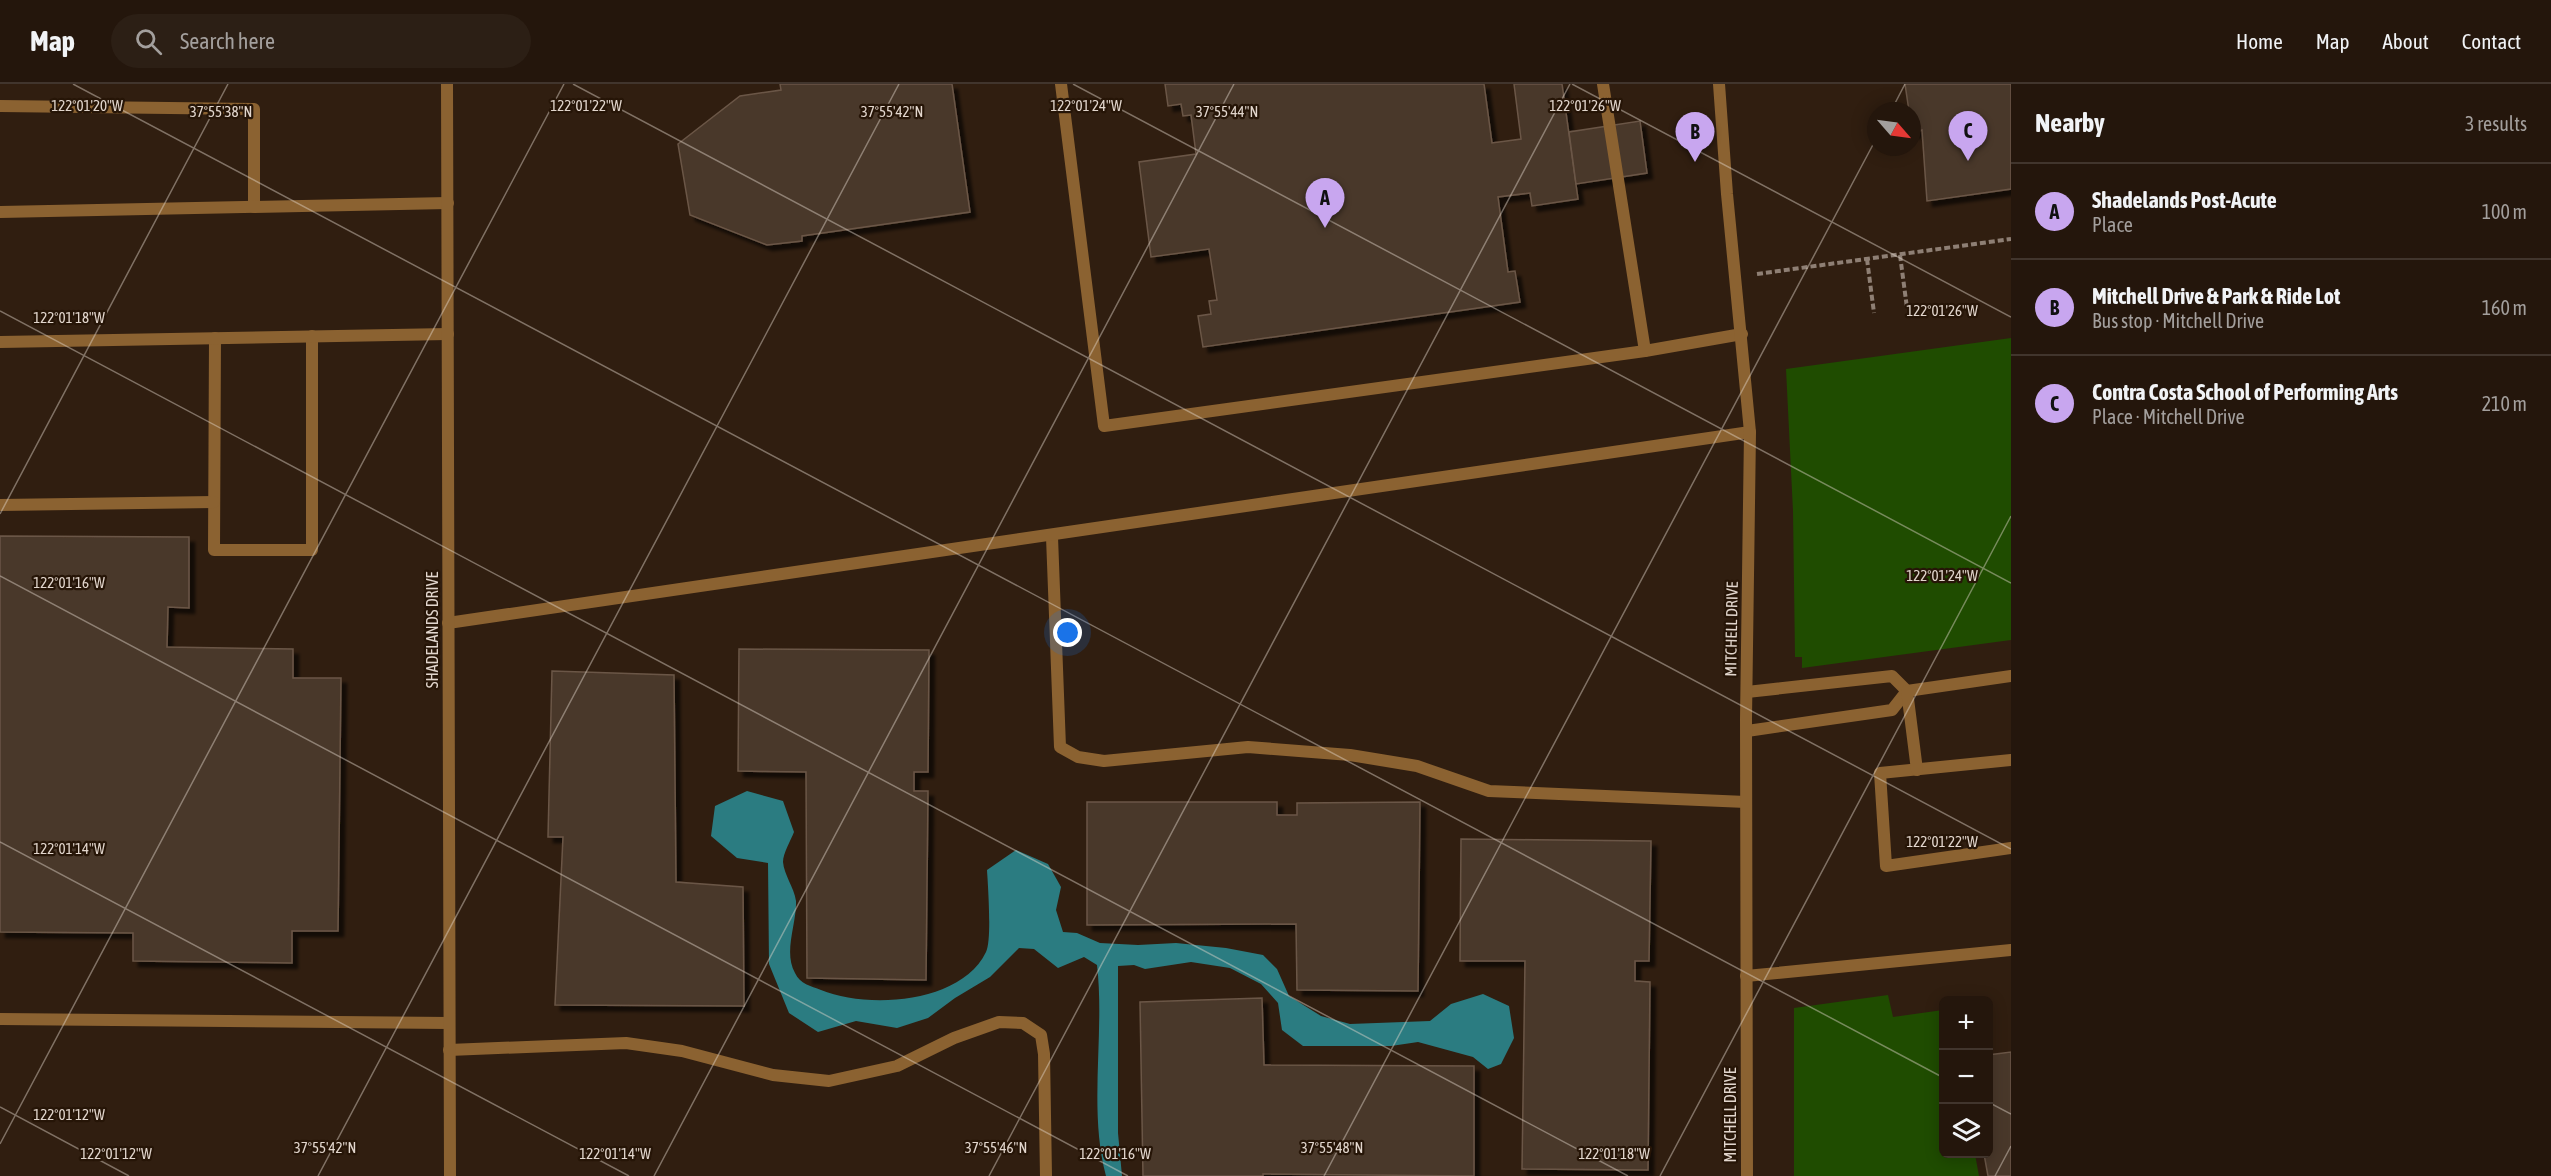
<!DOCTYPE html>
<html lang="en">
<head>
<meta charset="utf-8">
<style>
  :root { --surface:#24160c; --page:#2c1f15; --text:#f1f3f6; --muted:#a39f9d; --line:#41352d; --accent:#c8a6ef }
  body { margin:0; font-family:"Asap Condensed",sans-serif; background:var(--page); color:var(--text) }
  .controls { position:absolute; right:18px; bottom:18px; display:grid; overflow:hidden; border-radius:9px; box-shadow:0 3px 15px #0003 }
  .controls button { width:54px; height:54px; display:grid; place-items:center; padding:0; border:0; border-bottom:2px solid var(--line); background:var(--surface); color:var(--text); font:30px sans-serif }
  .compass { position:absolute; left:1867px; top:18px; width:54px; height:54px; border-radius:50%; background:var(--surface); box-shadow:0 3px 15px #0003; rotate:118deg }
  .you { position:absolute; left:1068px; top:549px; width:21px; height:21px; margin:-15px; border:4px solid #fff; border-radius:50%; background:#1a73e8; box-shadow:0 0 0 9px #1a73e833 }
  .badge { display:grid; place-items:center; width:39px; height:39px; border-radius:50%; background:var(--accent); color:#111; font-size:20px; font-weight:700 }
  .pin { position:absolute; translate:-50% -50px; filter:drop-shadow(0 2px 3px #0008) }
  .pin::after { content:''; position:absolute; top:32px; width:21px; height:18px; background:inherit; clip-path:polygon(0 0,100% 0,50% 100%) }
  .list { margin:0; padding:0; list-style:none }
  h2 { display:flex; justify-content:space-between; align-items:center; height:78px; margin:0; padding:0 24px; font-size:26px }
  h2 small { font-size:20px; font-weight:400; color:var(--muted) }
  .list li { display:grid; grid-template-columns:39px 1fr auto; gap:18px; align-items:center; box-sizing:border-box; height:96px; padding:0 24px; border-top:2px solid var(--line) }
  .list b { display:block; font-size:22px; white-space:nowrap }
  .list p { margin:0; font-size:20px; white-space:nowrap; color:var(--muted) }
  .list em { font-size:20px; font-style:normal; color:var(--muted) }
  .icon { flex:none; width:33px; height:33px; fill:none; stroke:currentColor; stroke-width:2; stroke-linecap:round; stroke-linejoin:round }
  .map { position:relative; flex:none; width:2011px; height:1092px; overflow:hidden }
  header { display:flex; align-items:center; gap:36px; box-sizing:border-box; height:84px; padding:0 30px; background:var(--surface); border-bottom:2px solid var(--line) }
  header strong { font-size:28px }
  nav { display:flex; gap:33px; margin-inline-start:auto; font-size:21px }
  .search { width:420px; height:54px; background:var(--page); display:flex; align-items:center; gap:15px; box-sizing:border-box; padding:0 21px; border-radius:33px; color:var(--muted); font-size:22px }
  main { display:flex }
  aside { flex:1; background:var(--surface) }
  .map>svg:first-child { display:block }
  .green { fill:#1f4c00 }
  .water { fill:#2b7c81 }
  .building { fill:#4a3729; stroke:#6b5747; stroke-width:1.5; filter:url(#shadow) }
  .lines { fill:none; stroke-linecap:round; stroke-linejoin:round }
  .path { stroke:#8e7f74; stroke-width:4; stroke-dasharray:6 3; stroke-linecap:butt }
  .lane { stroke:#8b6231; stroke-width:12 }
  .street { stroke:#8b6231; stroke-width:12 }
  .ticks { fill:none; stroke:#e2d6cd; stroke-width:1.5; stroke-opacity:0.45 }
  .labels { text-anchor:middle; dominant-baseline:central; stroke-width:4.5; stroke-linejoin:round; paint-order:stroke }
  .street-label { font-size:16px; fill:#e2d6cd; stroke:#261507 }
  .ticks-label { font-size:15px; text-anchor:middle; fill:#e2d6cd; stroke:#261507; stroke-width:4.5; stroke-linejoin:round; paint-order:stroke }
</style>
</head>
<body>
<header>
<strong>Map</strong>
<div class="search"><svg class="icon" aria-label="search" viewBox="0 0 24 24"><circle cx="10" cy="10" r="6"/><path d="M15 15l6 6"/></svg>Search here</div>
<nav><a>Home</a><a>Map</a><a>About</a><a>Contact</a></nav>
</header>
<main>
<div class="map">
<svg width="2011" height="1092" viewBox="0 0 2011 1092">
  <defs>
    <filter id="shadow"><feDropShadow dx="5.5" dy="5.5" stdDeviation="1.5" flood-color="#0009"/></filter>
  </defs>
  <rect width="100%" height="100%" fill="#301e10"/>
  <!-- green -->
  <g class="green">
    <path d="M 2011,254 L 2011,556 L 1802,584 L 1802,573 L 1795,573 L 1793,427 L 1786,285 Z"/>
    <path d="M 1888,911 L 1893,933 L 1943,926 L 1944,1070 L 1975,1070 L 1979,1092 L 1794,1092 L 1794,924 Z"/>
  </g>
  <!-- water -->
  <path class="water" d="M 747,707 L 783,717 L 794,748 C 791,756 783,769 783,778 C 784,791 794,803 796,817 C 797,839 783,868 795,889 C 800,900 811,902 821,906 C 867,925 961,920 986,868 C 992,856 988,802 987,786 L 1016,766 L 1048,780 L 1061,803 L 1056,826 L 1063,848 L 1077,849 L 1100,859 L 1138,861 L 1176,859 L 1226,864 L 1263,871 L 1277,885 L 1289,912 L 1321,932 L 1350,940 L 1430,937 L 1451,920 L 1483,910 L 1509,922 L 1514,954 L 1501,980 L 1488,985 L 1473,973 L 1418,958 L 1391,962 L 1303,962 L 1282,946 L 1278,919 L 1261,900 L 1230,884 L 1191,878 L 1145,885 L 1134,881 L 1118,882 L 1118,1049 L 1122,1092 L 1106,1092 C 1088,1025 1105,950 1097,881 L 1084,873 L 1058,884 L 1034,865 L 1019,864 L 990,893 L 955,914 L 928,934 L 897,944 L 856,937 L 818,948 L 789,929 L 769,880 L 768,779 L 737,774 L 711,752 L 715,722 Z"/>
  <!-- building -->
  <g class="building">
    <path d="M 780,0 L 952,0 L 970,128 L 802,152 L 802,157 L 767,161 L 690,131 L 678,60 L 740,12 L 781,6 Z"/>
    <path d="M 1165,0 L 1484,0 L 1492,59 L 1521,55 L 1514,0 L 1562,0 L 1578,115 L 1532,122 L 1530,109 L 1498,113 L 1508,188 L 1515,187 L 1520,218 L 1203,263 L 1198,232 L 1211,230 L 1209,217 L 1217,216 L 1209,165 L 1151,173 L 1139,78 L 1196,70 L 1191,31 L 1183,32 L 1181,20 L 1168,22 Z"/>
    <path d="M 1905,0 L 2011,0 L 2011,105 L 1927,117 L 1922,46 L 1912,49 L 1912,27 L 1909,27 Z"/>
    <path d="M 1640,37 L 1647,89 L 1576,100 L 1569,48 Z"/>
    <path d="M 0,452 L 189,453 L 189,524 L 168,523 L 167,563 L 293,565 L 293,594 L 341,594 L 338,847 L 292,847 L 292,879 L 133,877 L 133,849 L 0,848 Z"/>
    <path d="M 739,565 L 929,566 L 928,688 L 914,688 L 914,707 L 928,707 L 926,896 L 807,894 L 806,688 L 738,687 Z"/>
    <path d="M 552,587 L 674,591 L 676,798 L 743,803 L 744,922 L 555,921 L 563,753 L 548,753 Z"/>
    <path d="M 1087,718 L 1277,718 L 1277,731 L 1297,731 L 1297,719 L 1420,718 L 1418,907 L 1297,906 L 1296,840 L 1087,841 Z"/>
    <path d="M 1461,755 L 1651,757 L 1649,877 L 1635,877 L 1635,897 L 1650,898 L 1648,1086 L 1522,1085 L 1525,877 L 1460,877 Z"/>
    <path d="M 1262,914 L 1264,981 L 1474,982 L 1474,1092 L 1263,1090 L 1263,1092 L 1143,1092 L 1140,918 Z"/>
    <path d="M 2011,968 L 2011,1092 L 1988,1092 L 1984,1070 L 1988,1070 L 1988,971 Z"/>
  </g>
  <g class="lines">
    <!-- path -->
    <g class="path">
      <path d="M 1900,171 L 1907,224"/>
      <path d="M 1867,175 L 1874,229"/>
      <path d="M 1757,190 L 2011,155"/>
    </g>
    <!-- lane -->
    <g class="lane">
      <path d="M 1061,0 L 1104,342 L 1645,267 L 1742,250"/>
      <path d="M 1603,0 L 1645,267"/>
      <path d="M 0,22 L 254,25 L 254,123"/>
      <path d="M 0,128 L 448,119"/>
      <path d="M 215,254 L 214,466 L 312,466 L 312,252"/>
      <path d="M 0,258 L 448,250"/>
      <path d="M 0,421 L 214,418"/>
      <path d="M 1052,453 L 1060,663 L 1078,673 L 1104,677 L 1248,663 L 1350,671 L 1417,682 L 1489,707 L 1746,718"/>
      <path d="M 448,539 L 1750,348"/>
      <path d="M 1747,647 L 1892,626 L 1907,607 L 1892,592 L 1747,608"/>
      <path d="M 2011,676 L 1880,689 L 1886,782 L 2011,764"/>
      <path d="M 1917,686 L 1907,607 L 2011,592"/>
      <path d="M 1746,892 L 2011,866"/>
      <path d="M 0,935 L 449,939"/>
      <path d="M 449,966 L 626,959 L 682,967 L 773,991 L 829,997 L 897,982 L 954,954 L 999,938 L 1023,939 L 1041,951 L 1044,970 L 1046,1092"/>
    </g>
    <!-- street -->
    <g class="street">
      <path d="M 447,0 L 450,1092"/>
      <path d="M 1719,0 L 1727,110 L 1750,348 L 1746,635 L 1747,1092"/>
    </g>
  </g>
  <!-- ticks -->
  <path class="ticks" d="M 73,0 L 1944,994M 573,0 L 2011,765M 1073,0 L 2011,499M 1572,0 L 2011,233M 1891,27 L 1905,0M 0,227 L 1628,1092M 0,430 L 228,0M 0,492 L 1128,1092M 0,758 L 629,1092M 1988,1018 L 2011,1030M 0,1023 L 129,1092M 0,1060 L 564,0M 318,1092 L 899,0M 654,1092 L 1234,0M 989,1092 L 1570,0M 1324,1092 L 1876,55M 1660,1092 L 2011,432M 1995,1092 L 2011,1062"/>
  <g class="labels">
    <!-- street labels -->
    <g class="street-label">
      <text transform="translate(1731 545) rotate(-89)">MITCHELL DRIVE</text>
      <text transform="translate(432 546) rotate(-90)">SHADELANDS DRIVE</text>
      <text transform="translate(1730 1031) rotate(-90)">MITCHELL DRIVE</text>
    </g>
  </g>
  <g class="ticks-label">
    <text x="87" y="27">122°01'20"W</text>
    <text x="586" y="27">122°01'22"W</text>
    <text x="1086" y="27">122°01'24"W</text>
    <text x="1585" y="27">122°01'26"W</text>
    <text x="221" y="33">37°55'38"N</text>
    <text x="892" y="33">37°55'42"N</text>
    <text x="1227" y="33">37°55'44"N</text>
    <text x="1942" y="232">122°01'26"W</text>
    <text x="69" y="239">122°01'18"W</text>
    <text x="1942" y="497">122°01'24"W</text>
    <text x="69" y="504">122°01'16"W</text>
    <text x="1942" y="763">122°01'22"W</text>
    <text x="69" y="770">122°01'14"W</text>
    <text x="69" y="1036">122°01'12"W</text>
    <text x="325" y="1069">37°55'42"N</text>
    <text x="996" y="1069">37°55'46"N</text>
    <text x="1332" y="1069">37°55'48"N</text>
    <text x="116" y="1075">122°01'12"W</text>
    <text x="615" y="1075">122°01'14"W</text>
    <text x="1115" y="1075">122°01'16"W</text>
    <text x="1614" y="1075">122°01'18"W</text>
  </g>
</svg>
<div class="controls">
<button>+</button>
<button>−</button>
<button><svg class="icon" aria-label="layers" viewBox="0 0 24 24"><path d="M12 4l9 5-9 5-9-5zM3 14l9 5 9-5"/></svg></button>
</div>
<svg class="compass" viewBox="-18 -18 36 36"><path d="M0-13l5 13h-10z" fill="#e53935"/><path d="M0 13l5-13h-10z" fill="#a39f9d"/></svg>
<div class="you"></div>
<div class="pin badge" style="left:1325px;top:144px">A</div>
<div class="pin badge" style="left:1695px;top:78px">B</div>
<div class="pin badge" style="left:1968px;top:77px">C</div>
</div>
<aside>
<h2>Nearby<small>3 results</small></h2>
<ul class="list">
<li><span class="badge">A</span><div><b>Shadelands Post-Acute</b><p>Place</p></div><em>100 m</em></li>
<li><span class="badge">B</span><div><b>Mitchell Drive &amp; Park &amp; Ride Lot</b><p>Bus stop · Mitchell Drive</p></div><em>160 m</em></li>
<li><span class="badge">C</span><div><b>Contra Costa School of Performing Arts</b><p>Place · Mitchell Drive</p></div><em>210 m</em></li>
</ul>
</aside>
</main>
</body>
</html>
